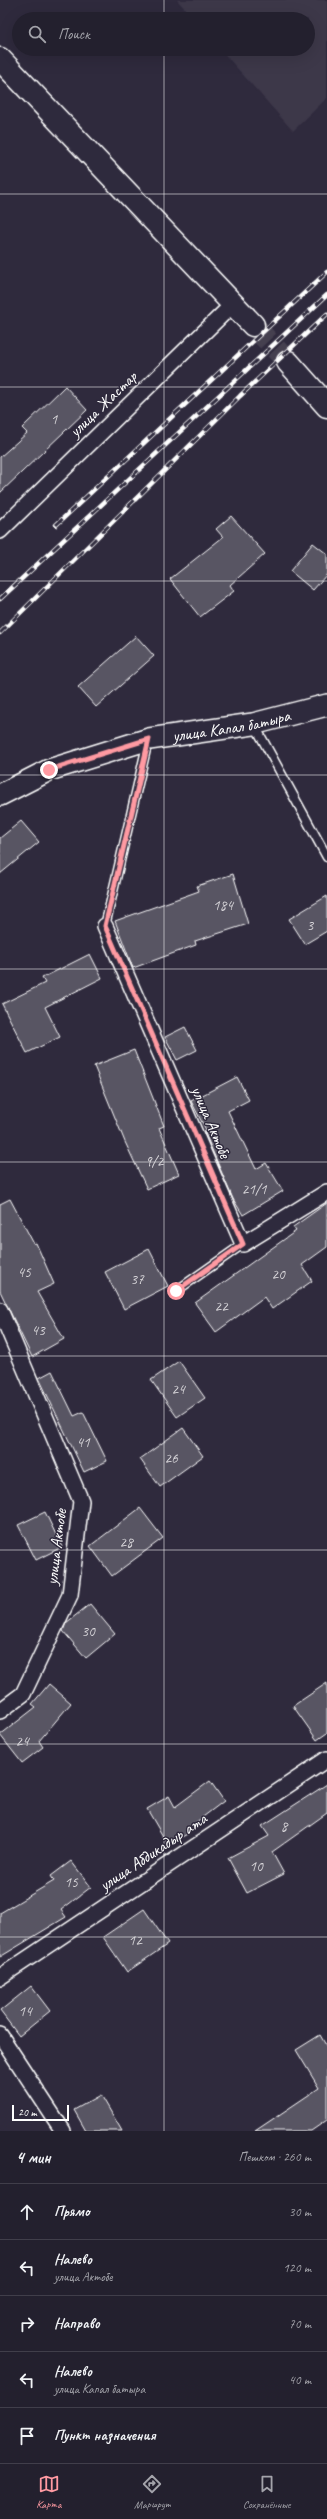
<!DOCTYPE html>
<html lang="ru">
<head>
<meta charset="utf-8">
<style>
  :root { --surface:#23202e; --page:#2f2d3a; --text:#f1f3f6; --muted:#a3a3aa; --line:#403e4a; --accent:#ff9aa2 }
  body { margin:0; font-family:Caveat,sans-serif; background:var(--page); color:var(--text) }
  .scale { position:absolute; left:12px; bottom:10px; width:57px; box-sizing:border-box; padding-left:4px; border:2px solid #fff; border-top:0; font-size:11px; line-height:14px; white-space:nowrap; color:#fff; -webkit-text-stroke:3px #2f2a3d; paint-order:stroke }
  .stop { position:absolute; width:12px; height:12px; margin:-9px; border:3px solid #ff9aa2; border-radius:50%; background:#fff }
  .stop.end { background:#ff9aa2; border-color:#fff; box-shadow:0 1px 4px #0008 }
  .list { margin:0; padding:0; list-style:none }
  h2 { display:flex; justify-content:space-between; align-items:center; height:52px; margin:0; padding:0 16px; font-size:17px }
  h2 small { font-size:13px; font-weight:400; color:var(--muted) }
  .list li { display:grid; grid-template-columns:26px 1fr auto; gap:12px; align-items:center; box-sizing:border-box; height:56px; padding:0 16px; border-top:1px solid var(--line) }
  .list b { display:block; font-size:15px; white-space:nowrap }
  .list p { margin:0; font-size:13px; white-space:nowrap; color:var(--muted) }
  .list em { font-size:13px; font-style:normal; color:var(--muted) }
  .icon { flex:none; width:22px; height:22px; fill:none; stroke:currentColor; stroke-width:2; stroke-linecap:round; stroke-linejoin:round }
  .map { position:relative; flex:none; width:327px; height:2131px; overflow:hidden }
  .search { position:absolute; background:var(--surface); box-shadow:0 4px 16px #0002; left:12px; right:12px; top:12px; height:44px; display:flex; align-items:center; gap:10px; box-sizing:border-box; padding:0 14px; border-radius:22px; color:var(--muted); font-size:15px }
  .sheet { height:332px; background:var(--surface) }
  nav { display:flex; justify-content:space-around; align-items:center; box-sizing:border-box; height:56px; border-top:1px solid var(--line); background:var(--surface); font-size:11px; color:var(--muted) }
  nav a { display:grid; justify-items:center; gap:2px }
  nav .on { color:var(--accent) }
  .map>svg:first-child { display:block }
  .built { fill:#3c3749 }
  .building { fill:#595564; stroke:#fff }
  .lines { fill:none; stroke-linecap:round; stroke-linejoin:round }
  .primary-tunnel { stroke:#443f50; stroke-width:22; stroke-dasharray:22 11; stroke-linecap:butt }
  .service-casing { stroke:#fff; stroke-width:11 }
  .minor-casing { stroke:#fff; stroke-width:18 }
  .secondary-casing { stroke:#fff; stroke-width:24 }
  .primary-casing { stroke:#fff; stroke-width:25 }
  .service { stroke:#2f2a3d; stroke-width:8 }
  .minor { stroke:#2f2a3d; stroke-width:15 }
  .secondary { stroke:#2f2a3d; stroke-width:21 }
  .primary { stroke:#2f2a3d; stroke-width:22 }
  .rail-casing { stroke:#fff; stroke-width:4.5 }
  .rail { stroke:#2f2a3d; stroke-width:3; stroke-dasharray:9; stroke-linecap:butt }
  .route { stroke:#ff9aa2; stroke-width:5 }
  .grid { fill:none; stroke:#fff; stroke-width:1; stroke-opacity:0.55 }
  .labels { text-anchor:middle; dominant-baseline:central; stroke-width:3; stroke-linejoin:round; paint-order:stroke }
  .number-label { font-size:15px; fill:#d6d4d8 }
  .street-label { font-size:17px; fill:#fff; stroke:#2f2a3d }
</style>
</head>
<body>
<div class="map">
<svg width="327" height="2131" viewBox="0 0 327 2131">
  <rect width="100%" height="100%" fill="#2f2a3d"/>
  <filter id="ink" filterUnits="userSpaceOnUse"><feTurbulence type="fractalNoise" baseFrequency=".025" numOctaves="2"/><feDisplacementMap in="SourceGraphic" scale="8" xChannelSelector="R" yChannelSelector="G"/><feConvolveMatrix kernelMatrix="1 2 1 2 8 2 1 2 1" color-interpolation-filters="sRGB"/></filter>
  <g filter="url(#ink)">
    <!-- built -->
    <path class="built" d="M 177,0 L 327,0 L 327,98 L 293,131 L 220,49 L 308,49 L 308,19 L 194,19 Z"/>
    <!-- building -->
    <g class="building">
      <path d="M 65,386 L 87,410 L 0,493 L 0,457 L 27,433 L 22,428 Z"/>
      <path d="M 231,516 L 265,554 L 230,585 L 234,591 L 200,617 L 170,579 L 223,537 L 216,529 Z"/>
      <path d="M 313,543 L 327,554 L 327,574 L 313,590 L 290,571 Z"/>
      <path d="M 136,636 L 154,656 L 96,707 L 78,687 Z"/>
      <path d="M 21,821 L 39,842 L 0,874 L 0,838 Z"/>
      <path d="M 233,874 L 248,924 L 195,941 L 196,945 L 133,968 L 115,921 L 199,891 L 197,886 Z"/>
      <path d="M 327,896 L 327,931 L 305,944 L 289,919 Z"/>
      <path d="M 90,954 L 102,978 L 45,1007 L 60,1037 L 27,1053 L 2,1004 L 45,983 L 42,978 Z"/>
      <path d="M 185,1027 L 197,1050 L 177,1060 L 165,1037 Z"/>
      <path d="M 134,1050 L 164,1126 L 159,1128 L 179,1174 L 147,1189 L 125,1142 L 94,1066 Z"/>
      <path d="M 237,1077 L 249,1100 L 228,1111 L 256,1169 L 266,1163 L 283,1191 L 243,1215 L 233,1199 L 204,1131 L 206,1130 L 191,1101 Z"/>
      <path d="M 10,1199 L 34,1244 L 36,1243 L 54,1284 L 37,1292 L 64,1339 L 32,1357 L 0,1291 L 0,1204 Z"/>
      <path d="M 327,1203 L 327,1247 L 302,1265 L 312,1281 L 272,1309 L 264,1297 L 216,1332 L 195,1303 L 296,1231 L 293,1227 Z"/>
      <path d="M 149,1249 L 168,1286 L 124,1309 L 105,1272 Z"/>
      <path d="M 179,1361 L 205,1398 L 177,1417 L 151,1380 Z"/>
      <path d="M 52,1371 L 74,1416 L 83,1412 L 107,1461 L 84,1472 L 39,1378 Z"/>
      <path d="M 183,1428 L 203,1456 L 160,1487 L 140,1459 Z"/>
      <path d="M 140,1508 L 163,1538 L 112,1576 L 90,1546 Z"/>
      <path d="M 45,1512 L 62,1547 L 36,1560 L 18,1525 Z"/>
      <path d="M 90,1604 L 115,1634 L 86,1658 L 63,1631 L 66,1623 Z"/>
      <path d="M 327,1683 L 327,1733 L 317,1740 L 293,1706 Z"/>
      <path d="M 49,1684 L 71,1703 L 39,1741 L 43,1747 L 22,1763 L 0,1735 L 36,1707 L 32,1704 Z"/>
      <path d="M 210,1781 L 224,1801 L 187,1829 L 189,1833 L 168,1845 L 147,1809 L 169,1796 L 175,1807 Z"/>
      <path d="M 327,1784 L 327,1813 L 272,1852 L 284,1874 L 247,1893 L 228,1858 L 269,1836 L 262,1826 Z"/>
      <path d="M 71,1861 L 91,1887 L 61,1910 L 66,1917 L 0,1957 L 0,1913 L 54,1881 L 51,1876 Z"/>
      <path d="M 144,1909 L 168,1944 L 127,1972 L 103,1937 Z"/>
      <path d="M 31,1986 L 50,2011 L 19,2036 L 0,2011 Z"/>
      <path d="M 320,2035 L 327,2047 L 327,2120 L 311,2131 L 255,2131 L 319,2088 L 296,2050 Z"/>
      <path d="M 101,2095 L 122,2131 L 86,2131 L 74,2110 Z"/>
    </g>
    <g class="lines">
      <!-- primary-tunnel -->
      <path class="primary-tunnel" d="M 253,325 L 288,362"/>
      <defs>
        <g id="service">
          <path d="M 254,724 L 327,857"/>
          <path d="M 105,926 L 148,741"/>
          <path d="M 176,1291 L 243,1244"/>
        </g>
        <g id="minor">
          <path d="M 0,531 L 233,304"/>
          <path d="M 105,926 L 243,1244 L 327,1192"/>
          <path d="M 0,1310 L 81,1501 L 70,1595 L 23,1694 L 0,1711"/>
          <path d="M 0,1977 L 327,1759"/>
          <path d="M 0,2035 L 63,2131"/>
        </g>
        <g id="secondary">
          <path id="s1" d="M 0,795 L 49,770 L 149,739 L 253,724 L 327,705"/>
        </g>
        <g id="primary">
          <path d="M 0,59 L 253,325"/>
          <path d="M 288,362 L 327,406"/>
        </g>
      </defs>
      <!-- service casing -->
      <use href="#service" class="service-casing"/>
      <!-- minor casing -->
      <use href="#minor" class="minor-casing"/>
      <!-- secondary casing -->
      <use href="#secondary" class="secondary-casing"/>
      <!-- primary casing -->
      <use href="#primary" class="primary-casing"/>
      <!-- service -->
      <use href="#service" class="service"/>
      <!-- minor -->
      <use href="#minor" class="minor"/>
      <!-- secondary -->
      <use href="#secondary" class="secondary"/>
      <!-- primary -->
      <use href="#primary" class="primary"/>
      <defs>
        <g id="rail">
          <path d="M 56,525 L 327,272"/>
          <path d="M 0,599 L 327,295"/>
          <path d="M 0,633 L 240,396 L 327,314"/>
        </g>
      </defs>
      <!-- rail casing -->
      <use href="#rail" class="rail-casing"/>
      <!-- rail -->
      <use href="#rail" class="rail"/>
    </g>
  </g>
  <g class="lines" filter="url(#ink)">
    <!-- route -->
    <path class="route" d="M 49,770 L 149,739 L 105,926 L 243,1244 L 176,1291"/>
  </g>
  <!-- grid -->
  <path class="grid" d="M 164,0 L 164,19M 164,49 L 164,2131M 0,194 L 327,194M 0,387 L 327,387M 0,581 L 327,581M 0,775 L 327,775M 0,969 L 327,969M 0,1162 L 327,1162M 0,1356 L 327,1356M 0,1550 L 327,1550M 0,1744 L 327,1744M 0,1937 L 327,1937"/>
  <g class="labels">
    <!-- number labels -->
    <g class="number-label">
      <text x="54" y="419">1</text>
      <text x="223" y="905">184</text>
      <text x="310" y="925">3</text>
      <text x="154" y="1161">9/2</text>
      <text x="254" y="1189">21/1</text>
      <text x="24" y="1272">45</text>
      <text x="278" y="1274">20</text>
      <text x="137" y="1279">37</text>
      <text x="221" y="1306">22</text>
      <text x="38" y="1330">43</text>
      <text x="178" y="1389">24</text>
      <text x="83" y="1442">41</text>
      <text x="171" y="1458">26</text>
      <text x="126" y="1542">28</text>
      <text x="88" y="1631">30</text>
      <text x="22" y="1741">24</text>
      <text x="284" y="1826">8</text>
      <text x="256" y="1866">10</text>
      <text x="71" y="1882">15</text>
      <text x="135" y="1940">12</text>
      <text x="25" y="2011">14</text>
    </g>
    <!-- street labels -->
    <g class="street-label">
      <text transform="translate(103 404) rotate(-44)">улица Жастар</text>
      <text stroke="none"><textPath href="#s1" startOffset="243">улица Капал батыра</textPath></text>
      <text transform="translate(211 1122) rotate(67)">улица Актобе</text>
      <text transform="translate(56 1547) rotate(-83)">улица Актобе</text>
      <text transform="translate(153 1852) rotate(-34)">улица Абдикадыр ата</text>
    </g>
  </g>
</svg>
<div class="scale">20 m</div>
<div class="stop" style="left:176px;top:1291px"></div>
<div class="stop end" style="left:49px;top:770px"></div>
<div class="search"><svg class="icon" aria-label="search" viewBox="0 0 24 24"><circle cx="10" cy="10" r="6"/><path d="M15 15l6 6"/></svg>Поиск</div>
</div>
<section class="sheet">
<h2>4 мин<small>Пешком · 260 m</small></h2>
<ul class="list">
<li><svg class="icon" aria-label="ahead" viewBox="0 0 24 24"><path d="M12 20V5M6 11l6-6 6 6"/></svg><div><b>Прямо</b></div><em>30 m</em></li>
<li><svg class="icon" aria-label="left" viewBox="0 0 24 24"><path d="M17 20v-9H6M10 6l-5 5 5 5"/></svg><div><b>Налево</b><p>улица Актобе</p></div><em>120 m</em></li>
<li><svg class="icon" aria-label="right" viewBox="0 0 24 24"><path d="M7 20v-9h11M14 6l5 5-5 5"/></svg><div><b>Направо</b></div><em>70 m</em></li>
<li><svg class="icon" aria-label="left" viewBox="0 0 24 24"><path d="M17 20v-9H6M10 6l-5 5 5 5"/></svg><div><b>Налево</b><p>улица Капал батыра</p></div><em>40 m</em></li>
<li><svg class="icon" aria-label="arrive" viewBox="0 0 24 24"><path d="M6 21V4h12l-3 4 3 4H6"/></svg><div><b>Пункт назначения</b></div></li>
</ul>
</section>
<nav>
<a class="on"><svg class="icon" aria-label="map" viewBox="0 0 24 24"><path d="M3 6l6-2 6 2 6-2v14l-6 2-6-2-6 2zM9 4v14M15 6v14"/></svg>Карта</a>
<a><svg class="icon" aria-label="directions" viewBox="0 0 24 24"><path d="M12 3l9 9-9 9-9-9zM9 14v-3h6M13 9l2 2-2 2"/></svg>Маршрут</a>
<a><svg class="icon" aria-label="saved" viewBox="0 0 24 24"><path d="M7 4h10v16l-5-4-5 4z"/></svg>Сохранённые</a>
</nav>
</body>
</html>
